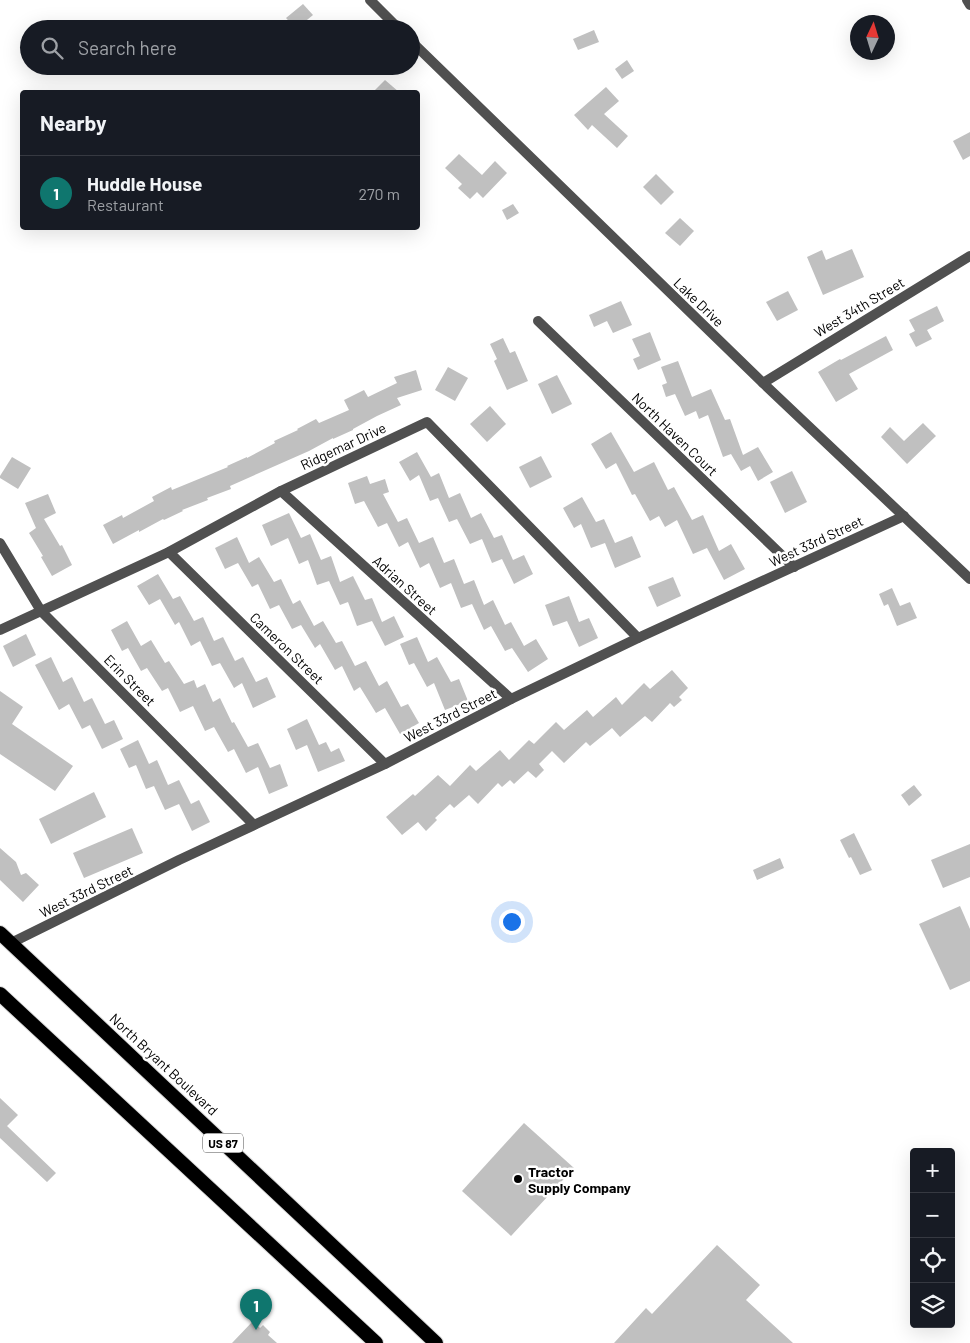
<!DOCTYPE html>
<html lang="en">
<head>
<meta charset="utf-8">
<style>
  :root { --surface:#171b24; --page:#242831; --text:#f1f3f6; --muted:#9ea1a6; --line:#363941; --accent:#0f766e }
  body { margin:0; font-family:Barlow,sans-serif; background:var(--page); color:var(--text) }
  .controls { position:absolute; right:15px; bottom:15px; display:grid; overflow:hidden; border-radius:5px; box-shadow:0 5px 20px #0002 }
  .controls button { width:45px; height:45px; display:grid; place-items:center; padding:0; border:0; border-bottom:1px solid var(--line); background:var(--surface); color:var(--text); font:25px sans-serif }
  .compass { position:absolute; left:850px; top:15px; width:45px; height:45px; border-radius:50%; background:var(--surface); box-shadow:0 5px 20px #0002; rotate:4deg }
  .you { position:absolute; left:511px; top:921px; width:18px; height:18px; margin:-12px; border:4px solid #fff; border-radius:50%; background:#1a73e8; box-shadow:0 0 0 8px #1a73e833 }
  .badge { display:grid; place-items:center; width:32px; height:32px; border-radius:50%; background:var(--accent); color:#fff; font-size:16px; font-weight:700 }
  .pin { position:absolute; translate:-50% -41px; filter:drop-shadow(0 1px 2px #0008) }
  .pin::after { content:''; position:absolute; top:26px; width:18px; height:15px; background:inherit; clip-path:polygon(0 0,100% 0,50% 100%) }
  .list { margin:0; padding:0; list-style:none }
  h2 { display:flex; justify-content:space-between; align-items:center; height:65px; margin:0; padding:0 20px; font-size:21px }
  h2 small { font-size:16px; font-weight:400; color:var(--muted) }
  .list li { display:grid; grid-template-columns:32px 1fr auto; gap:15px; align-items:center; box-sizing:border-box; height:75px; padding:0 20px; border-top:1px solid var(--line) }
  .list b { display:block; font-size:19px; white-space:nowrap }
  .list p { margin:0; font-size:16px; white-space:nowrap; color:var(--muted) }
  .list em { font-size:16px; font-style:normal; color:var(--muted) }
  .icon { flex:none; width:28px; height:28px; fill:none; stroke:currentColor; stroke-width:2; stroke-linecap:round; stroke-linejoin:round }
  .map { position:relative; flex:none; width:970px; height:1343px; overflow:hidden }
  .search { position:absolute; background:var(--surface); box-shadow:0 5px 20px #0002; left:20px; top:20px; width:400px; height:55px; display:flex; align-items:center; gap:12px; box-sizing:border-box; padding:0 18px; border-radius:28px; color:var(--muted); font-size:19px }
  .panel { position:absolute; background:var(--surface); box-shadow:0 5px 20px #0002; left:20px; top:90px; width:400px; height:140px; border-radius:5px }
  .map>svg:first-child { display:block }
  .building { fill:#c0c0c0 }
  .lines { fill:none; stroke-linecap:round; stroke-linejoin:round }
  .trunk-casing { stroke:#dbdbdb; stroke-width:16 }
  .minor { stroke:#505050; stroke-width:10 }
  .trunk { stroke:#000; stroke-width:14 }
  .poi-dot { fill:#000; stroke:#fff; stroke-width:2 }
  .labels { text-anchor:middle; dominant-baseline:central; stroke-width:5; stroke-linejoin:round; paint-order:stroke }
  .shield { fill:#fff; stroke:#4c4c4c; stroke-width:1 }
  .shield-label { font-size:12px; font-weight:bold; fill:#000 }
  .street-label { font-size:14px; fill:#000; stroke:#fff }
  .poi-label { font-size:14px; font-weight:bold; fill:#000; stroke:#fff; text-anchor:start }
</style>
</head>
<body>
<div class="map">
<svg width="970" height="1343" viewBox="0 0 970 1343">
  <rect width="100%" height="100%" fill="#fff"/>
  <!-- building -->
  <g class="building">
    <path d="M 303,4 L 313,15 L 296,29 L 286,18 Z"/>
    <path d="M 594,30 L 599,42 L 578,50 L 573,39 Z"/>
    <path d="M 627,60 L 634,71 L 622,79 L 615,69 Z"/>
    <path d="M 385,80 L 399,92 L 373,92 Z"/>
    <path d="M 606,87 L 619,101 L 604,114 L 628,136 L 617,148 L 592,125 L 588,130 L 574,115 Z"/>
    <path d="M 970,132 L 970,156 L 963,160 L 953,141 Z"/>
    <path d="M 459,154 L 482,175 L 495,161 L 507,173 L 483,198 L 477,192 L 470,199 L 458,188 L 462,184 L 445,168 Z"/>
    <path d="M 656,174 L 674,192 L 661,205 L 643,187 Z"/>
    <path d="M 513,204 L 519,213 L 507,220 L 502,210 Z"/>
    <path d="M 680,218 L 694,231 L 680,246 L 665,233 Z"/>
    <path d="M 852,249 L 864,277 L 823,295 L 807,257 L 822,250 L 826,260 Z"/>
    <path d="M 788,291 L 798,310 L 777,321 L 766,302 Z"/>
    <path d="M 621,301 L 632,325 L 613,333 L 607,321 L 594,327 L 589,315 Z"/>
    <path d="M 937,306 L 944,321 L 927,330 L 932,339 L 916,347 L 909,334 L 915,331 L 909,320 Z"/>
    <path d="M 650,332 L 661,360 L 638,370 L 633,359 L 640,356 L 632,339 Z"/>
    <path d="M 886,336 L 893,350 L 849,374 L 858,389 L 836,402 L 818,372 L 840,359 L 841,360 Z"/>
    <path d="M 503,338 L 510,353 L 515,351 L 528,381 L 507,390 L 494,361 L 497,359 L 490,344 Z"/>
    <path d="M 678,361 L 692,397 L 711,389 L 725,420 L 730,419 L 743,455 L 758,447 L 773,472 L 758,481 L 750,466 L 741,471 L 731,454 L 723,457 L 708,415 L 699,419 L 696,411 L 685,416 L 675,394 L 666,397 L 662,385 L 667,383 L 661,367 Z"/>
    <path d="M 448,367 L 468,378 L 455,401 L 435,390 Z"/>
    <path d="M 416,370 L 422,390 L 397,398 L 401,405 L 377,416 L 353,429 L 353,430 L 333,439 L 333,438 L 309,451 L 230,486 L 231,489 L 207,498 L 208,500 L 182,510 L 183,511 L 164,520 L 163,519 L 139,532 L 139,530 L 113,544 L 103,525 L 122,515 L 123,518 L 154,501 L 152,497 L 171,487 L 172,490 L 228,467 L 227,466 L 247,457 L 247,458 L 275,443 L 274,441 L 298,430 L 297,429 L 316,419 L 319,423 L 349,410 L 344,400 L 364,390 L 368,397 L 397,383 L 394,377 Z"/>
    <path d="M 557,375 L 572,404 L 552,414 L 538,384 Z"/>
    <path d="M 490,406 L 506,424 L 487,442 L 470,424 Z"/>
    <path d="M 923,423 L 936,436 L 907,464 L 881,437 L 890,427 L 904,441 Z"/>
    <path d="M 611,432 L 634,472 L 654,462 L 668,490 L 674,487 L 692,520 L 703,515 L 719,551 L 731,544 L 745,569 L 724,580 L 707,548 L 693,554 L 677,520 L 665,527 L 659,516 L 650,521 L 635,494 L 632,495 L 616,463 L 606,469 L 591,444 Z"/>
    <path d="M 417,452 L 431,477 L 439,473 L 449,498 L 460,493 L 471,518 L 481,513 L 494,538 L 502,535 L 513,560 L 524,555 L 533,574 L 514,584 L 502,559 L 492,563 L 482,539 L 470,544 L 457,519 L 449,522 L 438,498 L 430,501 L 419,475 L 410,481 L 399,462 Z"/>
    <path d="M 541,456 L 552,477 L 530,488 L 519,467 Z"/>
    <path d="M 12,457 L 31,468 L 18,489 L 0,478 L 0,476 Z"/>
    <path d="M 792,471 L 807,502 L 785,513 L 770,482 Z"/>
    <path d="M 367,476 L 370,484 L 385,479 L 389,492 L 383,494 L 398,522 L 407,518 L 419,543 L 433,537 L 444,563 L 454,559 L 464,584 L 474,580 L 484,605 L 493,600 L 505,625 L 511,622 L 524,646 L 536,639 L 548,659 L 528,672 L 512,648 L 505,651 L 491,626 L 484,630 L 472,604 L 461,608 L 451,583 L 440,588 L 429,563 L 420,568 L 408,542 L 399,547 L 387,523 L 378,527 L 364,501 L 355,504 L 348,483 Z"/>
    <path d="M 48,494 L 56,513 L 44,519 L 60,546 L 62,545 L 72,565 L 52,576 L 41,557 L 43,556 L 29,533 L 36,528 L 25,503 Z"/>
    <path d="M 582,497 L 596,522 L 604,519 L 615,543 L 632,536 L 641,557 L 615,568 L 605,543 L 591,548 L 581,524 L 574,528 L 563,508 Z"/>
    <path d="M 289,513 L 301,538 L 310,534 L 321,560 L 331,556 L 340,582 L 353,576 L 365,600 L 372,598 L 382,622 L 394,616 L 404,637 L 385,646 L 372,621 L 357,626 L 348,602 L 340,605 L 329,581 L 317,585 L 308,560 L 299,564 L 288,538 L 271,546 L 262,525 Z"/>
    <path d="M 237,537 L 249,563 L 259,557 L 274,582 L 281,579 L 293,604 L 300,600 L 314,626 L 323,621 L 336,643 L 342,641 L 355,666 L 366,661 L 379,686 L 387,681 L 401,707 L 408,704 L 419,723 L 400,734 L 385,708 L 376,713 L 360,687 L 354,691 L 342,666 L 335,670 L 320,644 L 315,648 L 301,625 L 292,629 L 279,605 L 270,609 L 258,584 L 252,587 L 238,563 L 225,569 L 215,548 Z"/>
    <path d="M 158,574 L 173,599 L 180,596 L 194,621 L 203,617 L 214,641 L 223,637 L 235,661 L 243,657 L 256,682 L 267,677 L 276,697 L 253,708 L 242,683 L 234,688 L 220,663 L 212,666 L 200,641 L 191,646 L 179,622 L 175,625 L 160,599 L 149,605 L 137,586 Z"/>
    <path d="M 673,577 L 681,596 L 657,607 L 648,587 Z"/>
    <path d="M 892,588 L 900,606 L 910,602 L 917,618 L 897,626 L 888,604 L 884,606 L 879,594 Z"/>
    <path d="M 569,596 L 579,622 L 589,618 L 598,638 L 579,647 L 567,621 L 553,626 L 545,605 Z"/>
    <path d="M 127,621 L 141,646 L 151,640 L 165,663 L 169,661 L 184,684 L 194,680 L 197,688 L 205,684 L 213,702 L 220,698 L 232,723 L 234,722 L 248,747 L 258,743 L 270,768 L 280,764 L 288,786 L 269,794 L 258,767 L 246,773 L 234,749 L 228,752 L 214,727 L 205,731 L 193,706 L 180,712 L 168,688 L 162,691 L 147,668 L 141,671 L 128,648 L 122,651 L 111,630 Z"/>
    <path d="M 26,634 L 36,655 L 13,667 L 3,646 Z"/>
    <path d="M 417,637 L 428,662 L 437,657 L 451,682 L 459,679 L 468,701 L 445,710 L 434,683 L 427,687 L 414,663 L 409,665 L 400,644 Z"/>
    <path d="M 51,657 L 63,682 L 72,677 L 84,702 L 92,698 L 105,724 L 114,720 L 123,739 L 102,749 L 90,725 L 82,729 L 69,704 L 59,710 L 35,665 Z"/>
    <path d="M 672,670 L 688,688 L 679,697 L 682,700 L 674,707 L 670,703 L 652,722 L 645,716 L 620,737 L 612,728 L 590,746 L 586,742 L 564,763 L 552,751 L 539,764 L 544,770 L 536,778 L 528,771 L 514,784 L 510,780 L 502,787 L 498,783 L 478,804 L 469,795 L 454,808 L 450,804 L 435,818 L 437,820 L 426,831 L 418,822 L 402,835 L 386,817 L 413,794 L 415,796 L 438,775 L 450,786 L 470,765 L 476,771 L 500,750 L 509,760 L 529,740 L 534,744 L 556,722 L 564,730 L 587,710 L 593,717 L 616,697 L 622,705 L 644,683 L 650,689 Z"/>
    <path d="M 0,691 L 23,707 L 12,724 L 73,766 L 55,791 L 0,754 Z"/>
    <path d="M 307,719 L 319,745 L 326,742 L 331,752 L 339,748 L 345,761 L 318,772 L 307,745 L 296,750 L 287,729 Z"/>
    <path d="M 138,740 L 149,764 L 157,760 L 168,785 L 179,780 L 191,804 L 199,800 L 210,822 L 192,831 L 179,804 L 165,810 L 154,786 L 146,789 L 136,765 L 129,768 L 120,749 Z"/>
    <path d="M 914,785 L 922,795 L 909,806 L 901,795 Z"/>
    <path d="M 94,792 L 106,817 L 51,844 L 39,819 Z"/>
    <path d="M 132,828 L 143,853 L 84,878 L 73,853 Z"/>
    <path d="M 854,833 L 872,870 L 860,875 L 851,857 L 849,858 L 840,840 Z"/>
    <path d="M 970,844 L 970,877 L 943,888 L 931,860 Z"/>
    <path d="M 0,848 L 16,862 L 21,875 L 26,873 L 39,885 L 23,902 L 0,880 Z"/>
    <path d="M 780,858 L 784,868 L 757,880 L 753,870 Z"/>
    <path d="M 960,906 L 970,929 L 970,981 L 950,990 L 919,924 Z"/>
    <path d="M 0,1098 L 18,1115 L 7,1126 L 56,1173 L 47,1182 L 0,1138 Z"/>
    <path d="M 524,1123 L 574,1168 L 511,1236 L 462,1191 Z"/>
    <path d="M 717,1245 L 760,1285 L 746,1300 L 793,1343 L 614,1343 L 646,1308 L 652,1314 Z"/>
    <path d="M 253,1321 L 260,1328 L 263,1325 L 270,1332 L 268,1335 L 277,1343 L 232,1343 Z"/>
  </g>
  <g class="lines">
    <defs>
      <g id="trunk">
        <path d="M 0,933 L 436,1343"/>
        <path d="M 0,994 L 376,1343"/>
      </g>
    </defs>
    <!-- trunk casing -->
    <use href="#trunk" class="trunk-casing"/>
    <!-- minor -->
    <g class="minor">
      <path d="M 370,0 L 399,29"/>
      <path d="M 967,0 L 970,5"/>
      <path d="M 411,41 L 763,383 L 970,579"/>
      <path d="M 538,321 L 794,567"/>
      <path d="M 763,383 L 970,256"/>
      <path d="M 281,491 L 511,699"/>
      <path d="M 0,543 L 41,611 L 254,825"/>
      <path d="M 169,552 L 385,764"/>
      <path d="M 0,630 L 169,552 L 281,491 L 427,422 L 638,638"/>
      <path d="M 11,943 L 179,860 L 385,764 L 511,699 L 638,638 L 904,516"/>
    </g>
    <!-- trunk -->
    <use href="#trunk" class="trunk"/>
  </g>
  <!-- markers -->
  <circle class="poi-dot" cx="518" cy="1179" r="5"/>
  <g class="labels">
    <!-- shield labels -->
    <rect class="shield" x="203" y="1133.5" width="40" height="19" rx="4"/>
    <g class="shield-label">
      <text x="223" y="1143">US 87</text>
    </g>
    <!-- street labels -->
    <g class="street-label">
      <text transform="translate(699 302) rotate(44)">Lake Drive</text>
      <text transform="translate(859 307) rotate(-31)">West 34th Street</text>
      <text transform="translate(675 434) rotate(44)">North Haven Court</text>
      <text transform="translate(343 446) rotate(-25)">Ridgemar Drive</text>
      <text transform="translate(816 541) rotate(-25)">West 33rd Street</text>
      <text transform="translate(405 585) rotate(42)">Adrian Street</text>
      <text transform="translate(287 648) rotate(44)">Cameron Street</text>
      <text transform="translate(130 680) rotate(45)">Erin Street</text>
      <text transform="translate(450 715) rotate(-27)">West 33rd Street</text>
      <text transform="translate(86 891) rotate(-26)">West 33rd Street</text>
      <text transform="translate(164 1064) rotate(43)">North Bryant Boulevard</text>
    </g>
    <!-- poi labels -->
    <g class="poi-label">
      <text x="528" y="1171">Tractor<tspan x="528" dy="16">Supply Company</tspan></text>
    </g>
  </g>
</svg>
<div class="controls">
<button>+</button>
<button>−</button>
<button><svg class="icon" aria-label="locate" viewBox="0 0 24 24"><circle cx="12" cy="12" r="6"/><path d="M12 2v4M12 18v4M2 12h4M18 12h4"/></svg></button>
<button><svg class="icon" aria-label="layers" viewBox="0 0 24 24"><path d="M12 4l9 5-9 5-9-5zM3 14l9 5 9-5"/></svg></button>
</div>
<svg class="compass" viewBox="-18 -18 36 36"><path d="M0-13l5 13h-10z" fill="#e53935"/><path d="M0 13l5-13h-10z" fill="#9ea1a6"/></svg>
<div class="you"></div>
<div class="pin badge" style="left:256px;top:1330px">1</div>
<div class="search"><svg class="icon" aria-label="search" viewBox="0 0 24 24"><circle cx="10" cy="10" r="6"/><path d="M15 15l6 6"/></svg>Search here</div>
<section class="panel">
<h2>Nearby<small></small></h2>
<ul class="list">
<li><span class="badge">1</span><div><b>Huddle House</b><p>Restaurant</p></div><em>270 m</em></li>
</ul>
</section>
</div>
</body>
</html>
